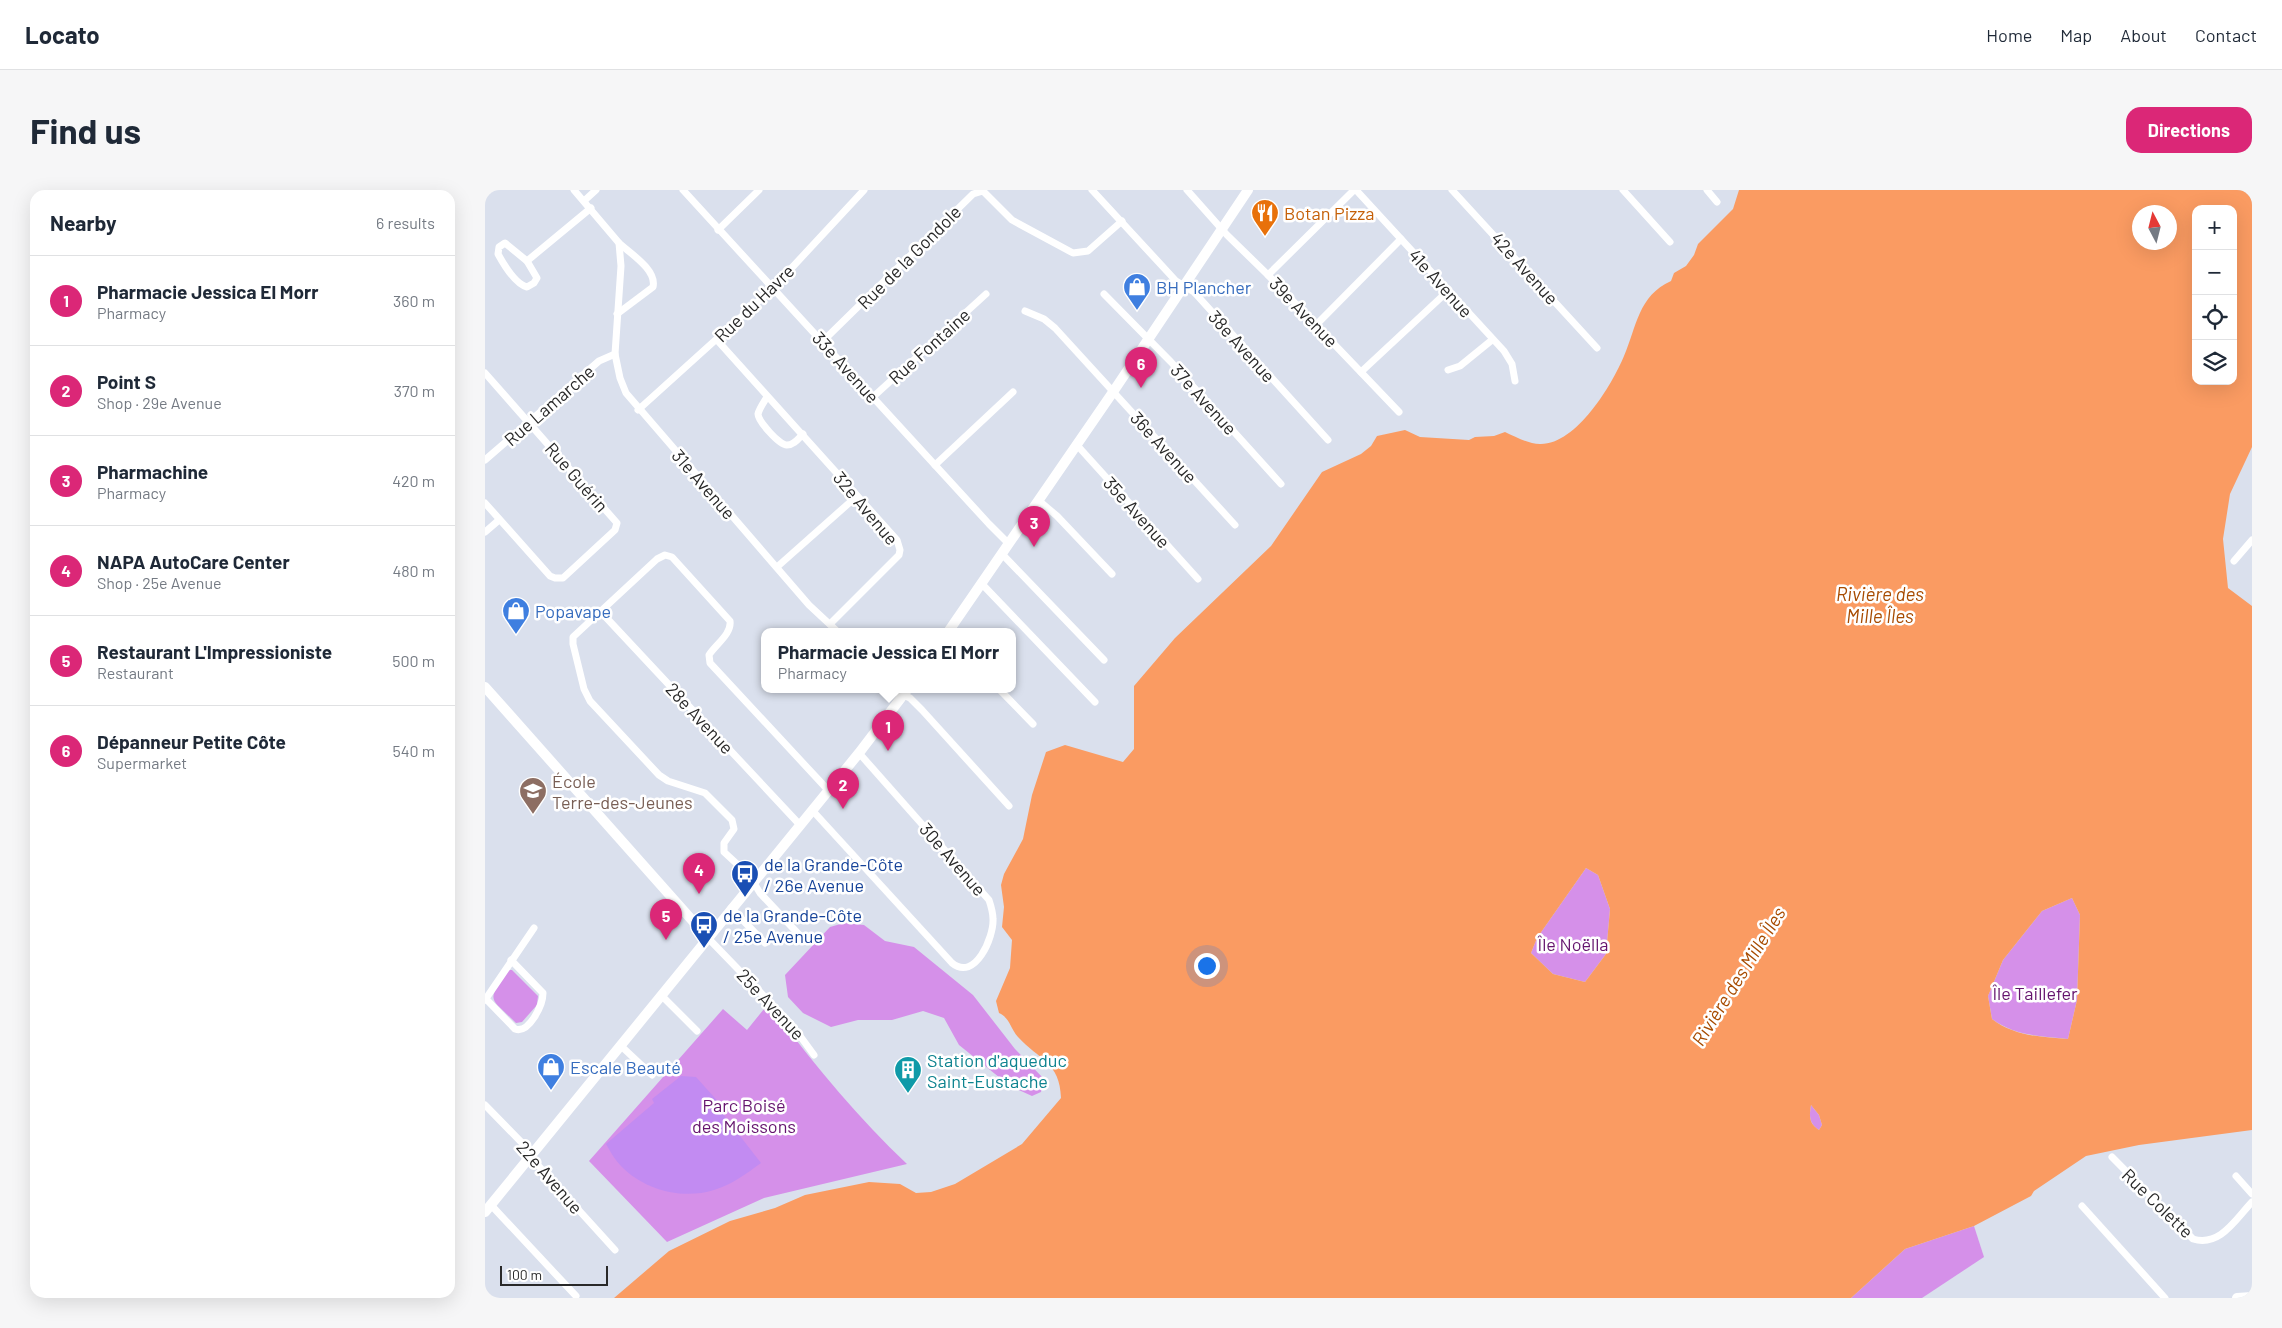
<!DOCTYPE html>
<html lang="en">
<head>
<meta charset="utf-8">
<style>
  :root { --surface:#fff; --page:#f6f6f7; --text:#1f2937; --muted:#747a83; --line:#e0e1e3; --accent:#db2777 }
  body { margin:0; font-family:Barlow,sans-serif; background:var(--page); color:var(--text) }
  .controls { position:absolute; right:15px; top:15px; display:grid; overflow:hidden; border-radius:10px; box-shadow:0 5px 20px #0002 }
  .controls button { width:45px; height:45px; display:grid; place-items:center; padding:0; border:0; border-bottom:1px solid var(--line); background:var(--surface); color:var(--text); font:25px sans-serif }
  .compass { position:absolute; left:1647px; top:15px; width:45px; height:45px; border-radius:50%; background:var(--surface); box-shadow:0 5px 20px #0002; rotate:353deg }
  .scale { position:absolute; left:15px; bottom:12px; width:108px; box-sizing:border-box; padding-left:5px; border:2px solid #292929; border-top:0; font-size:14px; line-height:18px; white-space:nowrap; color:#292929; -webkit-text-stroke:4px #fff; paint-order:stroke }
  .you { position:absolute; left:721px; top:775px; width:18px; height:18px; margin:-12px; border:4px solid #fff; border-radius:50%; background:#1a73e8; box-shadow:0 0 0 8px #1a73e833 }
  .badge { display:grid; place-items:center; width:32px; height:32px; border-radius:50%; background:var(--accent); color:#fff; font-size:16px; font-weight:700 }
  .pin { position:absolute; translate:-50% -41px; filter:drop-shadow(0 1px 2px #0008) }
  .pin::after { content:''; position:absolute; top:26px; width:18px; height:15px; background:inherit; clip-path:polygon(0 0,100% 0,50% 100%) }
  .popup { position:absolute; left:276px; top:438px; width:255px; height:65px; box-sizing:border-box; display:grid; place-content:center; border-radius:10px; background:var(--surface); filter:drop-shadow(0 1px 4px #0005); font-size:16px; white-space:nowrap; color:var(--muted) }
  .popup b { font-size:19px; color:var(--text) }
  .popup::after { content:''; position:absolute; left:50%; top:100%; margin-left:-10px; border:10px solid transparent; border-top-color:var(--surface) }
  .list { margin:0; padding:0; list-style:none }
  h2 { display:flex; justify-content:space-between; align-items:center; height:65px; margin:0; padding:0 20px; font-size:21px }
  h2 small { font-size:16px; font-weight:400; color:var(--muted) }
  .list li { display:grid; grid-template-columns:32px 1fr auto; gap:15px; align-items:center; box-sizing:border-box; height:90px; padding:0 20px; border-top:1px solid var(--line) }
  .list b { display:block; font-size:19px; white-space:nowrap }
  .list p { margin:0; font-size:16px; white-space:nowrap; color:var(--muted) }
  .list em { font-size:16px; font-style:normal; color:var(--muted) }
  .icon { flex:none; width:28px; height:28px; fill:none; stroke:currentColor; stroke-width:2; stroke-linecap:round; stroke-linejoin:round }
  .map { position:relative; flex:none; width:1767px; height:1108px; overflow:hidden; border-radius:15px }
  header { display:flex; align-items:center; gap:30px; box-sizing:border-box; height:70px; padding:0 25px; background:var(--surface); border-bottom:1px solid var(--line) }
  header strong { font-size:24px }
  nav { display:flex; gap:28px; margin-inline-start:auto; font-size:18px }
  .intro { display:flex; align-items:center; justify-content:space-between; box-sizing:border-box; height:120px; padding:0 30px }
  h1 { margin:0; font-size:35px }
  .button { padding:12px 22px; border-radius:15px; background:var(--accent); color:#fff; font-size:18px; font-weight:700 }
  main { display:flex; gap:30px; padding:0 30px }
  aside { flex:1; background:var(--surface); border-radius:15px; box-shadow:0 5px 20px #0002 }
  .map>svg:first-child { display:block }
  .green { fill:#d590e9 }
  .pitch { fill:#c28bf2 }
  .water { fill:#fa9b62; fill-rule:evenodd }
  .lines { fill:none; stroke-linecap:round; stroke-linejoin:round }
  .street { stroke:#fff; stroke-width:7 }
  .secondary { stroke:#fff; stroke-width:10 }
  .labels { text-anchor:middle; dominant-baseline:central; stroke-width:5; stroke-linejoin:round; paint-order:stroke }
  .food-label { font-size:18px; fill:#c56008; stroke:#fff; text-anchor:start }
  .street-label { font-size:18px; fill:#292929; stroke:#fff }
  .shop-label { font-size:18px; fill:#366cbe; stroke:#fff; text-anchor:start }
  .education-label { font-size:18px; fill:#785e54; stroke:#fff; text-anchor:start }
  .transit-label { font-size:18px; fill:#164399; stroke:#fff; text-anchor:start }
  .park-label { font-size:18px; fill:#64136d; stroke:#fff }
  .culture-label { font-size:18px; fill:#0d838f; stroke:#fff; text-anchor:start }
  .water-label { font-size:19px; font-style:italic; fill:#a74b00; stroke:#fff }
</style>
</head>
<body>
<header>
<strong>Locato</strong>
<nav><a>Home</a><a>Map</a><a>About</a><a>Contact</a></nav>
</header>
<div class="intro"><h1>Find us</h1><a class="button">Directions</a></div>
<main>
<aside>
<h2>Nearby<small>6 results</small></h2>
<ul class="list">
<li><span class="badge">1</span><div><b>Pharmacie Jessica El Morr</b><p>Pharmacy</p></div><em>360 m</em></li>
<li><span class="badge">2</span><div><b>Point S</b><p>Shop · 29e Avenue</p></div><em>370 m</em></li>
<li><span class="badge">3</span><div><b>Pharmachine</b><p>Pharmacy</p></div><em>420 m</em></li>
<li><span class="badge">4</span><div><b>NAPA AutoCare Center</b><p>Shop · 25e Avenue</p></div><em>480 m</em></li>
<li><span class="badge">5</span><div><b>Restaurant L'Impressioniste</b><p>Restaurant</p></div><em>500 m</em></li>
<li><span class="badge">6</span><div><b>Dépanneur Petite Côte</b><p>Supermarket</p></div><em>540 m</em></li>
</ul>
</aside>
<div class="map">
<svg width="1767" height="1108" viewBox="0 0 1767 1108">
  <rect width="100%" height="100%" fill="#dae0ed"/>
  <!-- green -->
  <g class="green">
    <path d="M 1101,678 L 1113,685 L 1125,719 L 1121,764 L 1100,792 L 1068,784 L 1046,763 L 1052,748 Z"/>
    <path d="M 1587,708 L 1595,725 L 1592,810 L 1583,849 C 1555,846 1530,846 1507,829 L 1503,806 L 1518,770 L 1557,721 Z"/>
    <path d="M 359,733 L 379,735 L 400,751 L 429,757 L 488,805 L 530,859 L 559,889 L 556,902 L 547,906 L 525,896 L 474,855 L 459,828 L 438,821 L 407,830 L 373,830 L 346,837 L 318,823 L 303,807 L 300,785 L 345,737 Z"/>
    <path d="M 23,780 L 27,780 L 53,806 L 52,815 L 37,832 L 31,833 C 4,806 1,813 23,780 Z"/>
    <path d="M 283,814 C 327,871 370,925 422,974 L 279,1008 L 182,1052 L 104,971 L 238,819 L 262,840 Z"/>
    <path d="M 1326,915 L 1334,925 L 1337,935 L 1334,940 C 1324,934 1324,926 1326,915 Z"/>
    <path d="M 1489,1036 L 1499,1067 L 1437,1108 L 1366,1108 L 1420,1059 Z"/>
  </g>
  <!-- pitch -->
  <path class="pitch" d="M 196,886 L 211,887 L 237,916 L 234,919 L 276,973 C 261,984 246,995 229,1000 C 197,1010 159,1000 136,976 C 130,970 125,961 121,954 L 169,913 L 167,909 Z"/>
  <!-- water -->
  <path class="water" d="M 1254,0 L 1767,0 L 1767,257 L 1745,304 L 1738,349 L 1743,398 L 1767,416 L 1767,940 L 1654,955 L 1601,966 L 1549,1001 L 1546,1006 L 1489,1036 L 1420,1059 L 1366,1108 L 129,1108 L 184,1061 L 245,1031 L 290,1018 L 320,1005 L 384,992 L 415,994 L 431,1003 L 446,1002 L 470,994 L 537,954 L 576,908 C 575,872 554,870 533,847 C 525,838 525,828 514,823 L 511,811 L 525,778 L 527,750 L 517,737 L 519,717 L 516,695 L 519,684 L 538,649 L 547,605 L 561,562 L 580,555 L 638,572 L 649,559 L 649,496 L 690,448 L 786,356 L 837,282 L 876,264 L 886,256 L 892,246 L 920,240 L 935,247 L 984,250 L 990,247 L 1009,246 L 1020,242 C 1031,247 1043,254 1055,254 C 1091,255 1127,195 1139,166 C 1152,136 1153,106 1186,91 L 1189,83 L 1201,76 L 1209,65 L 1213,54 L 1248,19 ZM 1711,19 L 1748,19 L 1748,191 L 1711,191 ZM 1654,22 L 1684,22 L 1684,52 L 1654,52 ZM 1101,678 L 1113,685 L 1125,719 L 1121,764 L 1100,792 L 1068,784 L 1046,763 L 1052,748 ZM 1587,708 L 1595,725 L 1592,810 L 1583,849 C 1556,847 1529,846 1507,829 L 1503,806 L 1518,770 L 1557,721 ZM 1326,915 L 1334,925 L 1337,935 L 1334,940 C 1324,934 1324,926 1326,915 Z"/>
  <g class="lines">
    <!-- street -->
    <g class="street">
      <path d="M 89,0 L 134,53 L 136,76 L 130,164 L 135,188 L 141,203 L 324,415 L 353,442"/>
      <path d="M 198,0 L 504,334 L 524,354"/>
      <path d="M 607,0 L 691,91 L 709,102 L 843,250"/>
      <path d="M 702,0 L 742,45 L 783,85 L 914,222"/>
      <path d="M 871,0 L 1019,161 L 1027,174 L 1030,191"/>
      <path d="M 967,0 L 1112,158"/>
      <path d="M 1138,0 L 1185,52"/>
      <path d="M 1222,0 L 1232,12"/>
      <path d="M 99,11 L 111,0"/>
      <path d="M 233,40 L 274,0"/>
      <path d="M 20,53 L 42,71 L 52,88 L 49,93 L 42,97 C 30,94 19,75 13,64 L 14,57 Z"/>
      <path d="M 42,71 L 106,18"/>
      <path d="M 783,85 L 869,0"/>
      <path d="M 619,104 L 686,172 L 796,294"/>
      <path d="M 540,121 L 559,129 L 570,138 L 750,335"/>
      <path d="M 132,124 L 168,97 C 172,80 146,64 134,53"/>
      <path d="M 831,135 L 916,49"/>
      <path d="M 232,150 L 412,350 L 415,360 L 414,365 L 345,434"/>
      <path d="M 338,151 L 488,4 L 498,1 L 527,30 L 588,63 L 603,61 L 637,31"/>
      <path d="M 963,180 L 975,176 L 1007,150"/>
      <path d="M 876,182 L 964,100"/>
      <path d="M 0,183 L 132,333 L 130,340 L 78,388 L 70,388 L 65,386 L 0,313"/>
      <path d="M 282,207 C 279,212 274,219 273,224 C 273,231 295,256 302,255 C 309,255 313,249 318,244"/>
      <path d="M 388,207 L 501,104"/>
      <path d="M 153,220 L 288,98 L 379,0"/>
      <path d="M 591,254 L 713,389"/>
      <path d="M 0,270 L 114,171 L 130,164"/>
      <path d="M 450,275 L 528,202"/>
      <path d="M 553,310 L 572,326 L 627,384"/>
      <path d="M 0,342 L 14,330"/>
      <path d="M 517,364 L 619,470"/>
      <path d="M 1749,371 L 1767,350"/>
      <path d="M 292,377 L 372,306"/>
      <path d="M 497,394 L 610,512"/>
      <path d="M 115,421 L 315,635"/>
      <path d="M 407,500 L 425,508 L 437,520 L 524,616"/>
      <path d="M 515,500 L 548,534"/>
      <path d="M 327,620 L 467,773 C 490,792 509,747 508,729 C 508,722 506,716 504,710 L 374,563"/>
      <path d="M 246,718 L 280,753"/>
      <path d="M 222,747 L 307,835 L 329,865"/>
      <path d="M 320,751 L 275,703 L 264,685 L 239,662 L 239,653 L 249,639 L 247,630 L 220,603 L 183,591 L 174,585 L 105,511 L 99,499 L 88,454 L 88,447 L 172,369 L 180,365 L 187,367 L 245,431 C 247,444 230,455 224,465 L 225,473 L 343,600"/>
      <path d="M 176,805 L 212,841"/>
      <path d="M 1,809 L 30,839 C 44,844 58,815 58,803 L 26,770"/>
      <path d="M 0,810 L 49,738"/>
      <path d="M 135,855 L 167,885"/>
      <path d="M 0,915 L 40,956 L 51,973 L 130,1060"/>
      <path d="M 1627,967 L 1708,1049 C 1735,1057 1750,1030 1767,1012"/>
      <path d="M 1751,986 L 1767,1004"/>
      <path d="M 6,1015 L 91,1106"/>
      <path d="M 1597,1016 L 1680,1108"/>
    </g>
    <!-- secondary -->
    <g class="secondary">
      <path d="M 463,442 L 628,202 L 763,0"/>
      <path d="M 0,497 L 222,747"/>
      <path d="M 0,1022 L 374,563 L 422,500"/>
      <path d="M 1752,1108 L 1767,1107"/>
    </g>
  </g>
  <!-- icons -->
  <defs>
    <symbol id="restaurant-pin" viewBox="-11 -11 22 30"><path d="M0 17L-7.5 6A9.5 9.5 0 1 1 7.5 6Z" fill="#e8710a" stroke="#fff"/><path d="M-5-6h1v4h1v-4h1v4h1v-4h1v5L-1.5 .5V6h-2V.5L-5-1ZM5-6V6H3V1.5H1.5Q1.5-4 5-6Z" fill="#fff"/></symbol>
    <symbol id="shop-pin" viewBox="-11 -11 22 30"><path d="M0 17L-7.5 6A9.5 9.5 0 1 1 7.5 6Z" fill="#3f7fe0" stroke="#fff"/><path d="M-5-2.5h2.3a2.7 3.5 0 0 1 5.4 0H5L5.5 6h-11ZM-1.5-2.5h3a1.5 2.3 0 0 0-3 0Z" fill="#fff"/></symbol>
    <symbol id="school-pin" viewBox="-11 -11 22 30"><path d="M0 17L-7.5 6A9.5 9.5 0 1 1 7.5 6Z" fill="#8d6e63" stroke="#fff"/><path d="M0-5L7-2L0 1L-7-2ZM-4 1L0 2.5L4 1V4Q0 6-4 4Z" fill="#fff"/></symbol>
    <symbol id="bus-pin" viewBox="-11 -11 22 30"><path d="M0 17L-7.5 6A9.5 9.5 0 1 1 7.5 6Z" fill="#1a4fb4" stroke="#fff"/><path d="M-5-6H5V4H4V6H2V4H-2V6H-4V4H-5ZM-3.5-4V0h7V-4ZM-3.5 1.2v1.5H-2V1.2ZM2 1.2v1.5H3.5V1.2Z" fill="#fff"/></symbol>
    <symbol id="building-pin" viewBox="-11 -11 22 30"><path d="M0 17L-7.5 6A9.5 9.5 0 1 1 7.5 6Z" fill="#0f9aa8" stroke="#fff"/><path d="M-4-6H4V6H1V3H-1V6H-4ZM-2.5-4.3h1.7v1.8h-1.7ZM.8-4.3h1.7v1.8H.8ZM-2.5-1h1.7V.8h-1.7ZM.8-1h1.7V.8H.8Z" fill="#fff"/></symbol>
  </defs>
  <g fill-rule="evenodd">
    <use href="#restaurant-pin" x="764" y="7" width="32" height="43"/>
    <use href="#shop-pin" x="636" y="81" width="32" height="43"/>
    <use href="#shop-pin" x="15" y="405" width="32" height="43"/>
    <use href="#school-pin" x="32" y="585" width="32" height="43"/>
    <use href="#bus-pin" x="244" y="668" width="32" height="43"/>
    <use href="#bus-pin" x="203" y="719" width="32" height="43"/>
    <use href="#shop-pin" x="50" y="861" width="32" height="43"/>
    <use href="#building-pin" x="407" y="864" width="32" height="43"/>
  </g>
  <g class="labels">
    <!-- food labels -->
    <g class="food-label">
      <text x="799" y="23">Botan Pizza</text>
    </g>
    <!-- street labels -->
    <g class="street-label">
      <text transform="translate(424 67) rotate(-45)">Rue de la Gondole</text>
      <text transform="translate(1040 78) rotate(48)">42e Avenue</text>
      <text transform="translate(956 93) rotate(48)">41e Avenue</text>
      <text transform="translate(269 113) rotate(-44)">Rue du Havre</text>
      <text transform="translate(819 122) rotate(46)">39e Avenue</text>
      <text transform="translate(444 156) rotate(-42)">Rue Fontaine</text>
      <text transform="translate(757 156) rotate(48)">38e Avenue</text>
      <text transform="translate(361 177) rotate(48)">33e Avenue</text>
      <text transform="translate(719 209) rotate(48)">37e Avenue</text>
      <text transform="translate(64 215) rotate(-41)">Rue Lamarche</text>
      <text transform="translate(679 257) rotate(48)">36e Avenue</text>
      <text transform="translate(92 287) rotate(49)">Rue Guérin</text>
      <text transform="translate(219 294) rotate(49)">31e Avenue</text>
      <text transform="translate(381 318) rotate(50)">32e Avenue</text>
      <text transform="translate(652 322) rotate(48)">35e Avenue</text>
      <text transform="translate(215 528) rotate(47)">28e Avenue</text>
      <text transform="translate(468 669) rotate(49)">30e Avenue</text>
      <text transform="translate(286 814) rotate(47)">25e Avenue</text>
      <text transform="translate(65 987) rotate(49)">22e Avenue</text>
      <text transform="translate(1673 1013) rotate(44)">Rue Colette</text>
    </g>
    <!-- shop labels -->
    <g class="shop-label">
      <text x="671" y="97">BH Plancher</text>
      <text x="50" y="421">Popavape</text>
      <text x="85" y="877">Escale Beauté</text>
    </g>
    <!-- education labels -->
    <g class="education-label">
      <text x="67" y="591">École<tspan x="67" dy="21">Terre-des-Jeunes</tspan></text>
    </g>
    <!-- transit labels -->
    <g class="transit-label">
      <text x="279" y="674">de la Grande-Côte<tspan x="279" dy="21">/ 26e Avenue</tspan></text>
      <text x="238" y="725">de la Grande-Côte<tspan x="238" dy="21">/ 25e Avenue</tspan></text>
    </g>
    <!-- park labels -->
    <g class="park-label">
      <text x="1088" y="754">Île Noëlla</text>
      <text x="1550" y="803">Île Taillefer</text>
      <text x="259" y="915">Parc Boisé<tspan x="259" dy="21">des Moissons</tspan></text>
    </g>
    <!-- culture labels -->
    <g class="culture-label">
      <text x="442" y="870">Station d'aqueduc<tspan x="442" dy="21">Saint-Eustache</tspan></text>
    </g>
    <!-- water labels -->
    <g class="water-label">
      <text x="1395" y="403">Rivière des<tspan x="1395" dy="22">Mille Îles</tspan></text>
      <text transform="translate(1253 786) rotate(-58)">Rivière des Mille Îles</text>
    </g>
  </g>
</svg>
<div class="controls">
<button>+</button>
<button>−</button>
<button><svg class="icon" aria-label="locate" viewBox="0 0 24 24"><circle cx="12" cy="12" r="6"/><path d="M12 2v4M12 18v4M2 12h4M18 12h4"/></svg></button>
<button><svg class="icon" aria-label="layers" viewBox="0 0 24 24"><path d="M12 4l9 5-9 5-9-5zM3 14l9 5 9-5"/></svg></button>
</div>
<svg class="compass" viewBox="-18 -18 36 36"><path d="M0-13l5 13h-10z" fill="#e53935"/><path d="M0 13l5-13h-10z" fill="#747a83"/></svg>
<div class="scale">100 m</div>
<div class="you"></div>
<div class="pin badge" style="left:403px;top:561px">1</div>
<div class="popup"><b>Pharmacie Jessica El Morr</b>Pharmacy</div>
<div class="pin badge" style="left:358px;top:619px">2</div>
<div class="pin badge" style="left:549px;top:357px">3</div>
<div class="pin badge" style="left:214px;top:704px">4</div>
<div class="pin badge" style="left:181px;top:750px">5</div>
<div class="pin badge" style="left:656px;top:198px">6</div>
</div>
</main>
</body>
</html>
